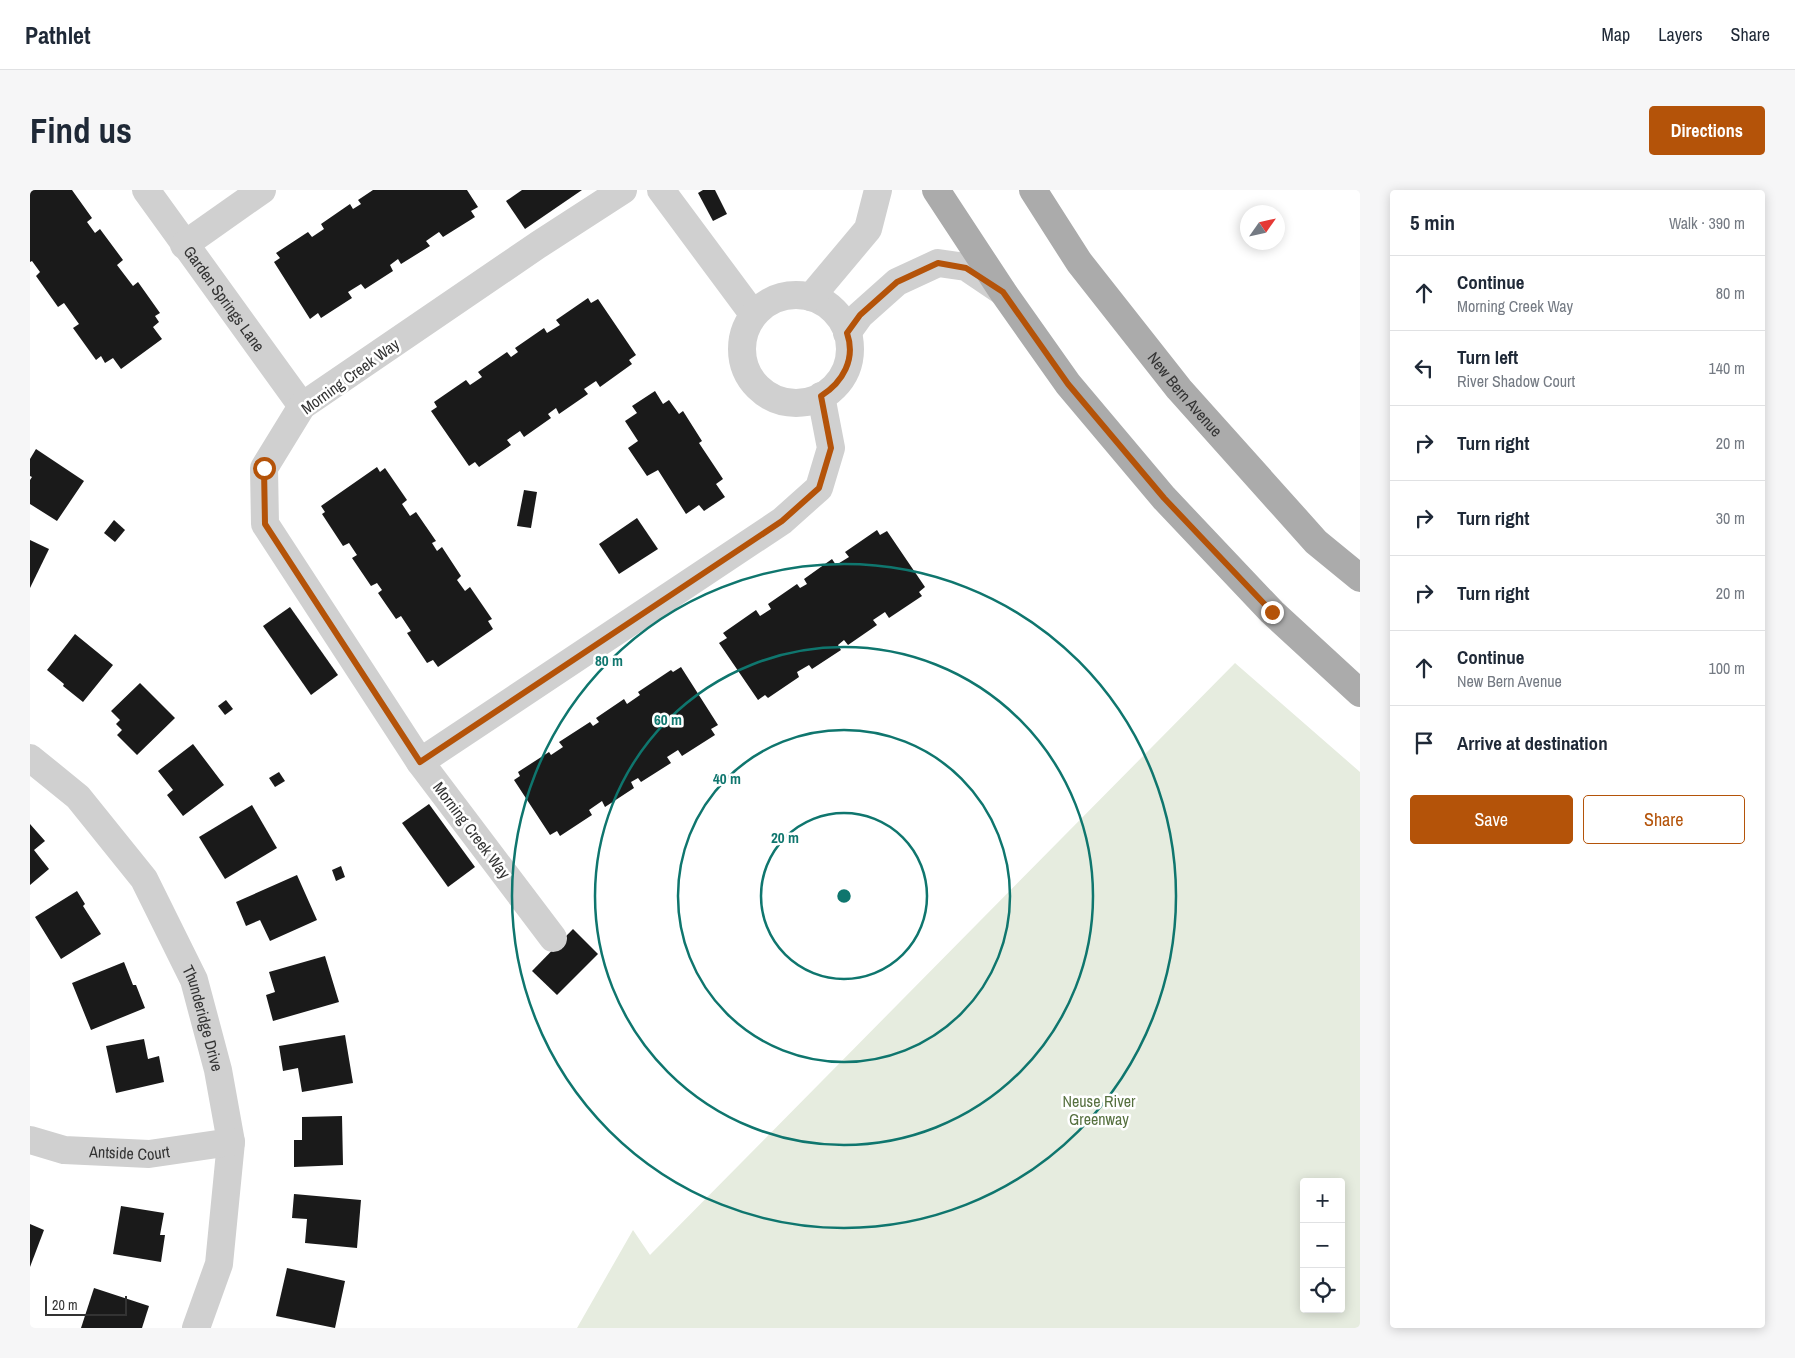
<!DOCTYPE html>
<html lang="en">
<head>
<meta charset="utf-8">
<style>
  :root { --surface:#fff; --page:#f6f6f7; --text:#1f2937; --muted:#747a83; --line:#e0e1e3; --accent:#b45309 }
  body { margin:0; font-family:"Archivo Narrow",sans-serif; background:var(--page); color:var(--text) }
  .controls { position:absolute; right:15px; bottom:15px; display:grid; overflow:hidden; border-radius:5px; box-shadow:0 2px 12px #0003 }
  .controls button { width:45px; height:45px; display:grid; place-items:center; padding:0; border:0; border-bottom:1px solid var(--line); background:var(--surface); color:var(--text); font:25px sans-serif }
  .compass { position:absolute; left:1210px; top:15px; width:45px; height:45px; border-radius:50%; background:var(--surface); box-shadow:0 2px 12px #0003; rotate:56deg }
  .scale { position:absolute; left:15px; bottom:12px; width:82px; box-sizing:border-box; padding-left:5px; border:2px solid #333; border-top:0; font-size:14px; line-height:18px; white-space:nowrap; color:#333; -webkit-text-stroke:4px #fff; paint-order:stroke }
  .stop { position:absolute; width:15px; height:15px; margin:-11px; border:4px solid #b45309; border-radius:50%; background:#fff }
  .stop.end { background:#b45309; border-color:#fff; box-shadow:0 1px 5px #0008 }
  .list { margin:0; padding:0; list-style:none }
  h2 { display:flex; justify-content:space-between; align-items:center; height:65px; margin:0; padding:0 20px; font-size:21px }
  h2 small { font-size:16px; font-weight:400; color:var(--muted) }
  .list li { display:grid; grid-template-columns:32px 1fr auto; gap:15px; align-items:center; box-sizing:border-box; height:75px; padding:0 20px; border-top:1px solid var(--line) }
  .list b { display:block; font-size:19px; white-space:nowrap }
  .list p { margin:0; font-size:16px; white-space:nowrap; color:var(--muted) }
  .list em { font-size:16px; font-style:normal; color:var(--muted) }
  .actions { display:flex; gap:10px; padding:15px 20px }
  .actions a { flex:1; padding:11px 0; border:1px solid var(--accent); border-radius:5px; text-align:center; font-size:18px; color:var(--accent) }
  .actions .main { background:var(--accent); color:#fff }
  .icon { flex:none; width:28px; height:28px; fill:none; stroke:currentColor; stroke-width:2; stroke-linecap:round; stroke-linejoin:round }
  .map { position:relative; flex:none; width:1330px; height:1138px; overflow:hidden; border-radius:5px }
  header { display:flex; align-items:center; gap:30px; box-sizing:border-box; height:70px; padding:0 25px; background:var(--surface); border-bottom:1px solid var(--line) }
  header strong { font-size:24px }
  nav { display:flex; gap:28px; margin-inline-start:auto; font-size:18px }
  .intro { display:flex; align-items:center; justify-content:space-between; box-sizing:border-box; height:120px; padding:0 30px }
  h1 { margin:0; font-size:35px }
  .button { padding:12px 22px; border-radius:5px; background:var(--accent); color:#fff; font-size:18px; font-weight:700 }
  main { display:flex; gap:30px; padding:0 30px }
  aside { flex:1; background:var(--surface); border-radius:5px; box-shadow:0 2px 12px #0003 }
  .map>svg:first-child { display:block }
  .green { fill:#e6ecdf; fill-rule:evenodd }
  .building { fill:#1a1a1a }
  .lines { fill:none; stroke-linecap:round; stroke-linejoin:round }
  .minor { stroke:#d0d0d0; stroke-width:28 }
  .major { stroke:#ababab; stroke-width:28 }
  .route { stroke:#b45309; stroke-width:6 }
  .ring { fill:none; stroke:#0f766e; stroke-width:2.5 }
  .labels { text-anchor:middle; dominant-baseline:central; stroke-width:5; stroke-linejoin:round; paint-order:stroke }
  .street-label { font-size:16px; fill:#333; stroke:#fff }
  .park-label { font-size:16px; fill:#56703f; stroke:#fff }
  .centre { fill:#0f766e; stroke:#fff; stroke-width:2.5 }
  .ring-label { font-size:15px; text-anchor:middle; font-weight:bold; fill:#0f766e; stroke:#fff; stroke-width:5; stroke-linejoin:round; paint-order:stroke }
</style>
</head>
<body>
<header>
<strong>Pathlet</strong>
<nav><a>Map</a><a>Layers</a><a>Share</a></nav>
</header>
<div class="intro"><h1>Find us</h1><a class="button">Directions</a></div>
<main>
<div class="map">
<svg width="1330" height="1138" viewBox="0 0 1330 1138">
  <rect width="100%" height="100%" fill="#fff"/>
  <!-- green -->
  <path class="green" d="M 1205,473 L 1330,582 L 1330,1138 L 547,1138 L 603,1040 L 620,1065 ZM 1274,992 L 1311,992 L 1311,1119 L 1274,1119 Z"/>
  <!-- building -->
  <g class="building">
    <path d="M 0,0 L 42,0 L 62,28 L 57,32 L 65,43 L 70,39 L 93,70 L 87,75 L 103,96 L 108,92 L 130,123 L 125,126 L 129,132 L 123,137 L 132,149 L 91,179 L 83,168 L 75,173 L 71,166 L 66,170 L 43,138 L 49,134 L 34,113 L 28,117 L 6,86 L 10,82 L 2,71 L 0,72 Z"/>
    <path d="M 343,0 L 437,0 L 448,17 L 441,21 L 445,27 L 413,47 L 409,42 L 396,51 L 400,56 L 371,74 L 368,69 L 360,75 L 363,81 L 335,99 L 331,94 L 318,102 L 322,108 L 291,128 L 288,123 L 280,129 L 244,72 L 250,68 L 246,63 L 278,42 L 282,47 L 294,39 L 291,34 L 320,14 L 323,19 L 331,14 L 328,10 Z"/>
    <path d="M 492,0 L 552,0 L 495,39 L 476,11 Z"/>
    <path d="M 673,0 L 685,0 L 697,24 L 683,31 L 668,3 Z"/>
    <path d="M 558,108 L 561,113 L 568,109 L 606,165 L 599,170 L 602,174 L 570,197 L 566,191 L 554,199 L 558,204 L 529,224 L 526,218 L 518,224 L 521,228 L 494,247 L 490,241 L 477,250 L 481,255 L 449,277 L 445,272 L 439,276 L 401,221 L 407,217 L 404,212 L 436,190 L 440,195 L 452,187 L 448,182 L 477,162 L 481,167 L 488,162 L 485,158 L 514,138 L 517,143 L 530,135 L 526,130 Z"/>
    <path d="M 625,201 L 633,214 L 639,210 L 649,224 L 653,221 L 672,251 L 669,253 L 693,289 L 686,294 L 695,307 L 674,321 L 669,315 L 656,324 L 628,280 L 617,286 L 598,258 L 608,251 L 595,231 L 607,223 L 602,216 Z"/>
    <path d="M 6,259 L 54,291 L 27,331 L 0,314 L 0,290 L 2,287 L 0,286 L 0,269 Z"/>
    <path d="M 347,277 L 350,282 L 355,278 L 377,310 L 372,314 L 380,326 L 386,322 L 406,351 L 402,353 L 407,361 L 412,357 L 431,386 L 427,390 L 435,401 L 440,397 L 462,429 L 458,431 L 463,439 L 408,477 L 403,470 L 397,473 L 377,443 L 381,441 L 371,426 L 366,429 L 348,403 L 352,400 L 347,393 L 341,396 L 322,368 L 327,365 L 319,353 L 313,356 L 292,324 L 295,322 L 291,316 Z"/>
    <path d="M 494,300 L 507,302 L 501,338 L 487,336 Z"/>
    <path d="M 607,328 L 628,359 L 589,384 L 569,354 Z"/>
    <path d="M 84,330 L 95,340 L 85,352 L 74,343 Z"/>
    <path d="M 847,340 L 850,345 L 857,341 L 895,397 L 889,402 L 892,406 L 859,428 L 855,422 L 843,430 L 847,435 L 818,455 L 814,450 L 808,455 L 811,460 L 782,479 L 779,475 L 767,482 L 769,487 L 738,508 L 735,505 L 728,510 L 689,453 L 697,448 L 693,443 L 726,420 L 730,426 L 741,419 L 738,414 L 767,394 L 770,398 L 777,394 L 774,389 L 802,369 L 806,375 L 819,367 L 815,362 Z"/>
    <path d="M 0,350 L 19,359 L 0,398 Z"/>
    <path d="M 260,417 L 308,485 L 281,505 L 233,436 Z"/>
    <path d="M 45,444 L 83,475 L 53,512 L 33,496 L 34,494 L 17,480 Z"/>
    <path d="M 651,477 L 688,535 L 681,539 L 685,545 L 652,566 L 648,560 L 637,567 L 641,573 L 611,592 L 608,588 L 601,592 L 604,598 L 575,617 L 572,611 L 559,620 L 562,625 L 530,646 L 527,641 L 520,645 L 484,590 L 490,586 L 488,582 L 519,562 L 521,565 L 533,557 L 529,552 L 560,532 L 563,536 L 569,532 L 566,528 L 594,509 L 597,514 L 610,505 L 608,502 L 641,480 L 643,482 Z"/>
    <path d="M 110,493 L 145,528 L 107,565 L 87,545 L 92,540 L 86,534 L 90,530 L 81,521 Z"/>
    <path d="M 196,510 L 203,519 L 195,525 L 188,516 Z"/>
    <path d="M 163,554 L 194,595 L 153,626 L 137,605 L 143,600 L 128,581 Z"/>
    <path d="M 249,582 L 255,591 L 245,597 L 239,588 Z"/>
    <path d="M 399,614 L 445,677 L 418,697 L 372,633 Z"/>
    <path d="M 222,615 L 247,658 L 195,689 L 169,647 Z"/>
    <path d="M 0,634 L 15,651 L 4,660 L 19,679 L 0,695 Z"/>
    <path d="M 311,676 L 315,687 L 306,691 L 302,680 Z"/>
    <path d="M 267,685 L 287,730 L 240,751 L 230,730 L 216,736 L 206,712 Z"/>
    <path d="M 47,701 L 55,714 L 53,716 L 71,744 L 31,769 L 5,727 Z"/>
    <path d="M 543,739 L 568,764 L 527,805 L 502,781 Z"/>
    <path d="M 295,766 L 309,812 L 243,831 L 236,805 L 245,802 L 239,782 Z"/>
    <path d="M 94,772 L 103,795 L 106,795 L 115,818 L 61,840 L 42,793 Z"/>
    <path d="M 315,845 L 323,893 L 272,902 L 268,878 L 253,881 L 249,856 Z"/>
    <path d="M 114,849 L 118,869 L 129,866 L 134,892 L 86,903 L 76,856 Z"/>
    <path d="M 312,926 L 313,975 L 264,977 L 264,950 L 272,950 L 272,927 Z"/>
    <path d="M 264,1004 L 331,1010 L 327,1058 L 275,1053 L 277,1029 L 262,1028 Z"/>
    <path d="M 91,1016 L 134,1023 L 130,1045 L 135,1045 L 131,1072 L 83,1064 Z"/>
    <path d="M 0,1034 L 14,1040 L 0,1077 Z"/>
    <path d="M 257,1078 L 315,1091 L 305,1138 L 246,1126 Z"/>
    <path d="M 64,1098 L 119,1116 L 112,1138 L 51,1138 Z"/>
  </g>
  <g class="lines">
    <!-- minor -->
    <g class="minor">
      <path id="s1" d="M 116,0 L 272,216"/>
      <path d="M 631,0 L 723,124"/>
      <path d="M 154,55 L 232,0"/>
      <circle cx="766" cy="159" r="54"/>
      <path d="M 781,107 L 838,39 L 848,0"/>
      <path d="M 817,143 L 830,125 L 867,92 L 908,73 L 936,77 L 973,102"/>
      <path id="s2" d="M 0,568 L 48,607 L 114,689 L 164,790 L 188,880 L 201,952 L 189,1074 L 166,1138"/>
      <path d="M 390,572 L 752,331 L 789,298 L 801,258 L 791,206"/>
      <path d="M 523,748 L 390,572 L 235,334 L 234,278 L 272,216 L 508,55 L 593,0"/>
      <path id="s3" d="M 0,950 L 34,960 L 119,964 L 201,952"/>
    </g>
    <!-- major -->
    <g class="major">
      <path d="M 906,0 L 973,102 L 1038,194 L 1134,308 L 1242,422 L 1330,503"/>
      <path id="s4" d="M 1003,0 L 1049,72 L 1149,199 L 1286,352 L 1330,388"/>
    </g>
  </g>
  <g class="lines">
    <!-- route -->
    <path class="route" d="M 234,278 L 235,334 L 390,572 L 752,331 L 789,298 L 801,258 L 791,206 C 813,192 826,169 817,143 L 830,125 L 867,92 L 908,73 L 936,78 L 973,102 L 1038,194 L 1134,308 L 1242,422"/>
  </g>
  <!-- distance rings -->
  <g class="ring">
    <circle cx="814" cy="706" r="83"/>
    <circle cx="814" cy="706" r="166"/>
    <circle cx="814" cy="706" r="249"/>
    <circle cx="814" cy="706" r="332"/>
  </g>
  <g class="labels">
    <!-- street labels -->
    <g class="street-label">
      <text stroke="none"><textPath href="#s1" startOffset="134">Garden Springs Lane</textPath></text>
      <text transform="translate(320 186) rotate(-36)">Morning Creek Way</text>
      <text stroke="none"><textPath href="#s4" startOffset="255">New Bern Avenue</textPath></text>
      <text transform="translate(442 640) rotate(53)">Morning Creek Way</text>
      <text stroke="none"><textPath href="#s2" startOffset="319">Thunderidge Drive</textPath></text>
      <text stroke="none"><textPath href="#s3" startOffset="101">Antside Court</textPath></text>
    </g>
    <!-- park labels -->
    <g class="park-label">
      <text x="1069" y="911">Neuse River<tspan x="1069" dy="18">Greenway</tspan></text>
    </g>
  </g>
  <circle cx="814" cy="706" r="8" class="centre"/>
  <g class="ring-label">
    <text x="579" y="476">80 m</text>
    <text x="638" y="535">60 m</text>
    <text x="697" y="594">40 m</text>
    <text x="755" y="653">20 m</text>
  </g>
</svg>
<div class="controls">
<button>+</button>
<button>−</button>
<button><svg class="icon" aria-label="locate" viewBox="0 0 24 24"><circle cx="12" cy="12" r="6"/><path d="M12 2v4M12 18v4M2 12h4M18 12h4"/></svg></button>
</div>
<svg class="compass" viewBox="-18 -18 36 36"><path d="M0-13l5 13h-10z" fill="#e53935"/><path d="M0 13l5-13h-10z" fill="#747a83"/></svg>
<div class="scale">20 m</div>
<div class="stop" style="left:234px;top:278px"></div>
<div class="stop end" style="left:1242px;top:422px"></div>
</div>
<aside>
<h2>5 min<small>Walk · 390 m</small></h2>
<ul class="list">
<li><svg class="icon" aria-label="ahead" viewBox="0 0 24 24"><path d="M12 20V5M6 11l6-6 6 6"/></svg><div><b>Continue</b><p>Morning Creek Way</p></div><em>80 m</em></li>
<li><svg class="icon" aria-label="left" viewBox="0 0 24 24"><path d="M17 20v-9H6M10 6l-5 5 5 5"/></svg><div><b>Turn left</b><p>River Shadow Court</p></div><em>140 m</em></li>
<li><svg class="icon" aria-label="right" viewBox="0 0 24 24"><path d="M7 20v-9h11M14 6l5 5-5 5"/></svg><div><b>Turn right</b></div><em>20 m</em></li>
<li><svg class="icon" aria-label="right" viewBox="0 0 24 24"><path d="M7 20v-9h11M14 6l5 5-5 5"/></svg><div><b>Turn right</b></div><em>30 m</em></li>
<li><svg class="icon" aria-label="right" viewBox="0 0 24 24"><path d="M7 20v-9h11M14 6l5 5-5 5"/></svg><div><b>Turn right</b></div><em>20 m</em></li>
<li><svg class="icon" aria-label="ahead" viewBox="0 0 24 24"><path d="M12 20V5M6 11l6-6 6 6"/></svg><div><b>Continue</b><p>New Bern Avenue</p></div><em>100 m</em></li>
<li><svg class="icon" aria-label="arrive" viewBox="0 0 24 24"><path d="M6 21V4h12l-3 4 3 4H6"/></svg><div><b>Arrive at destination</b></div></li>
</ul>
<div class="actions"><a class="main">Save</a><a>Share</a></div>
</aside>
</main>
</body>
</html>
